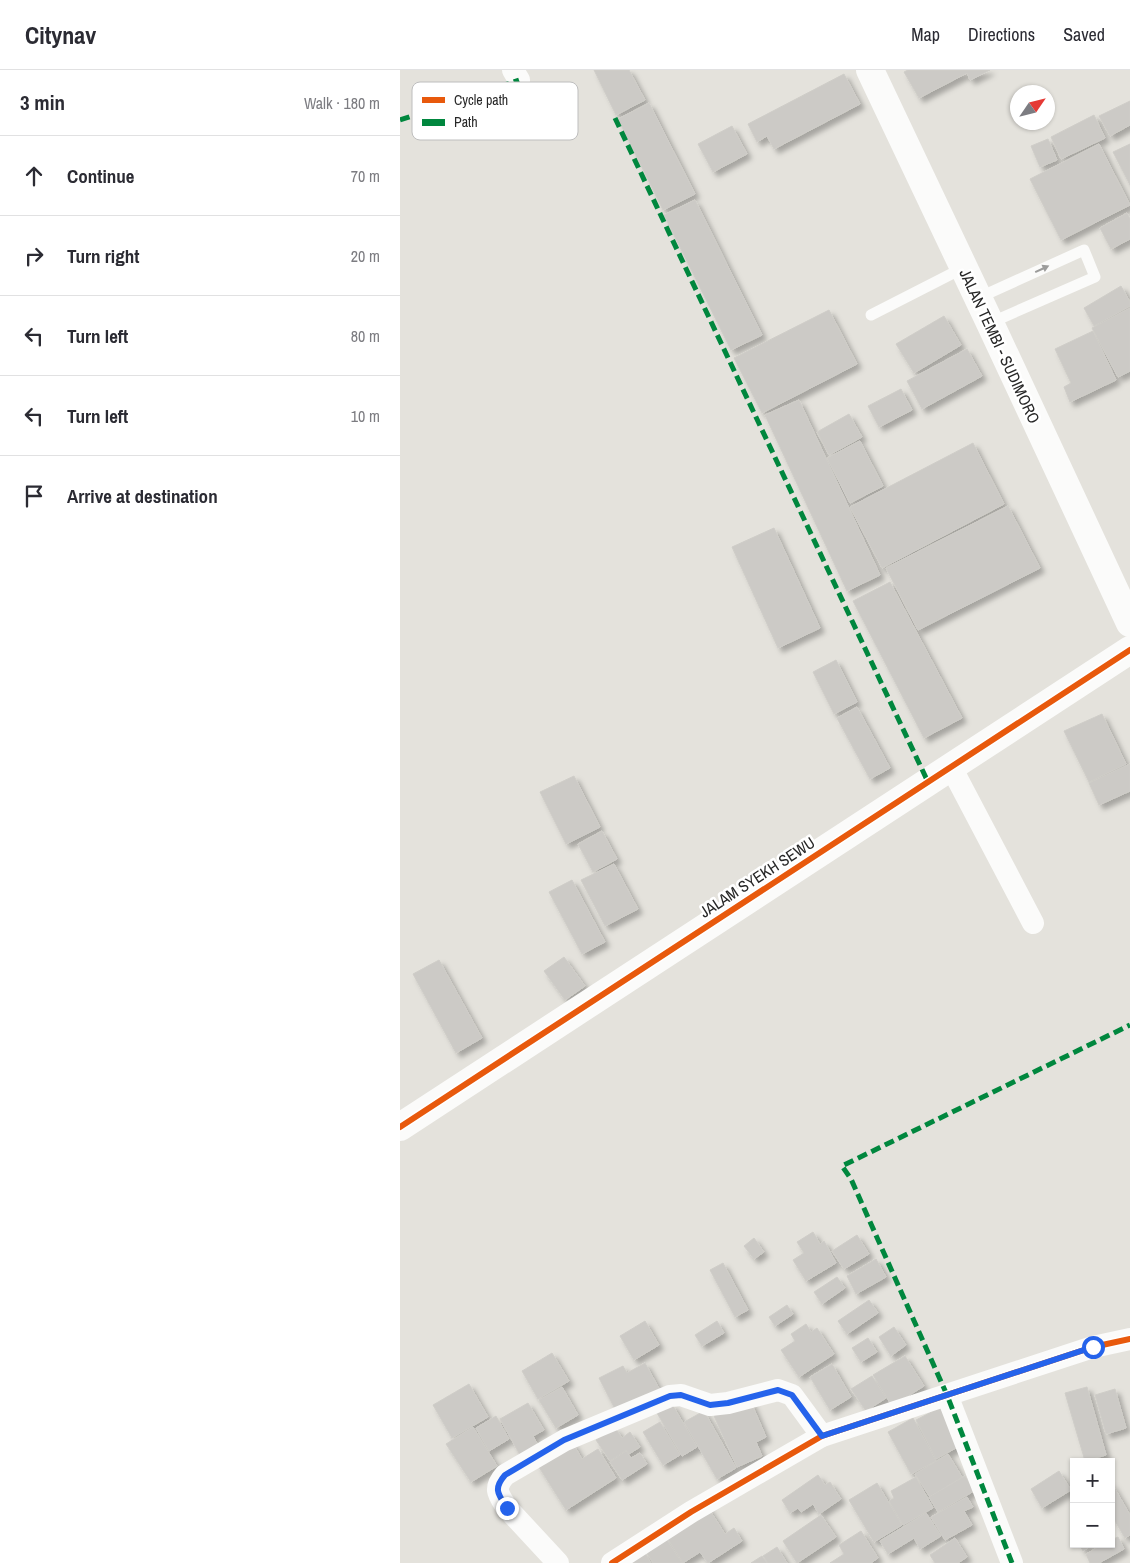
<!DOCTYPE html>
<html lang="en">
<head>
<meta charset="utf-8">
<style>
  :root { --surface:#fff; --page:#f7f7f7; --text:#2b2b33; --muted:#7c7c81; --line:#e1e1e2 }
  body { margin:0; font-family:"Archivo Narrow",sans-serif; background:var(--page); color:var(--text) }
  .controls { position:absolute; right:15px; bottom:15px; display:grid; overflow:hidden; border-radius:0px; box-shadow:0 1px 4px #0004 }
  .controls button { width:45px; height:45px; display:grid; place-items:center; padding:0; border:0; border-bottom:1px solid var(--line); background:var(--surface); color:var(--text); font:25px sans-serif }
  .compass { position:absolute; left:610px; top:15px; width:45px; height:45px; border-radius:50%; background:var(--surface); box-shadow:0 1px 4px #0004; rotate:55deg }
  .stop { position:absolute; width:15px; height:15px; margin:-11px; border:4px solid #2563eb; border-radius:50%; background:#fff }
  .stop.end { background:#2563eb; border-color:#fff; box-shadow:0 1px 5px #0008 }
  .list { margin:0; padding:0; list-style:none }
  h2 { display:flex; justify-content:space-between; align-items:center; height:65px; margin:0; padding:0 20px; font-size:21px }
  h2 small { font-size:16px; font-weight:400; color:var(--muted) }
  .list li { display:grid; grid-template-columns:32px 1fr auto; gap:15px; align-items:center; box-sizing:border-box; height:80px; padding:0 20px; border-top:1px solid var(--line) }
  .list b { display:block; font-size:19px; white-space:nowrap }
  .list em { font-size:16px; font-style:normal; color:var(--muted) }
  .icon { flex:none; width:28px; height:28px; fill:none; stroke:currentColor; stroke-width:2; stroke-linecap:round; stroke-linejoin:round }
  .map { position:relative; flex:none; width:730px; height:1493px; overflow:hidden }
  header { display:flex; align-items:center; gap:30px; box-sizing:border-box; height:70px; padding:0 25px; background:var(--surface); border-bottom:1px solid var(--line) }
  header strong { font-size:24px }
  nav { display:flex; gap:28px; margin-inline-start:auto; font-size:18px }
  main { display:flex }
  aside { flex:1; background:var(--surface) }
  .map>svg:first-child { display:block }
  .building { fill:#cccac6; stroke:#cfcdc8; filter:url(#shadow) }
  .lines { fill:none; stroke-linecap:round; stroke-linejoin:round }
  .lane { stroke:#fbfbfa; stroke-width:11 }
  .street { stroke:#fbfbfa; stroke-width:22 }
  .secondary { stroke:#fbfbfa; stroke-width:28 }
  .quiet { stroke:#00873e; stroke-width:5; stroke-dasharray:10 5; stroke-linecap:butt }
  .cycleway-casing { stroke:#fff; stroke-width:9 }
  .cycleway { stroke:#e8590c; stroke-width:6 }
  .oneway { fill:#9c9c9b }
  .route { stroke:#2563eb; stroke-width:6 }
  .labels { text-anchor:middle; dominant-baseline:central; stroke-width:5; stroke-linejoin:round; paint-order:stroke }
  .street-label { font-size:16px; fill:#272727; stroke:#fff }
  .key { fill:#fff; stroke:#bebebe; stroke-width:1 }
  .key-label { font-size:14px; fill:#272727 }
</style>
</head>
<body>
<header>
<strong>Citynav</strong>
<nav><a>Map</a><a>Directions</a><a>Saved</a></nav>
</header>
<main>
<aside>
<h2>3 min<small>Walk · 180 m</small></h2>
<ul class="list">
<li><svg class="icon" aria-label="ahead" viewBox="0 0 24 24"><path d="M12 20V5M6 11l6-6 6 6"/></svg><div><b>Continue</b></div><em>70 m</em></li>
<li><svg class="icon" aria-label="right" viewBox="0 0 24 24"><path d="M7 20v-9h11M14 6l5 5-5 5"/></svg><div><b>Turn right</b></div><em>20 m</em></li>
<li><svg class="icon" aria-label="left" viewBox="0 0 24 24"><path d="M17 20v-9H6M10 6l-5 5 5 5"/></svg><div><b>Turn left</b></div><em>80 m</em></li>
<li><svg class="icon" aria-label="left" viewBox="0 0 24 24"><path d="M17 20v-9H6M10 6l-5 5 5 5"/></svg><div><b>Turn left</b></div><em>10 m</em></li>
<li><svg class="icon" aria-label="arrive" viewBox="0 0 24 24"><path d="M6 21V4h12l-3 4 3 4H6"/></svg><div><b>Arrive at destination</b></div></li>
</ul>
</aside>
<div class="map">
<svg width="730" height="1493" viewBox="0 0 730 1493">
  <defs>
    <filter id="shadow"><feDropShadow dx="4.5" dy="4.5" stdDeviation="2.5" flood-color="#0004"/></filter>
  </defs>
  <rect width="100%" height="100%" fill="#e4e2dc"/>
  <!-- building -->
  <g class="building">
    <path d="M 194,0 L 229,0 L 245,30 L 216,45 Z"/>
    <path d="M 508,0 L 590,0 L 570,10 L 567,3 L 519,28 L 504,2 Z"/>
    <path d="M 444,4 L 460,34 L 374,79 L 367,66 L 357,72 L 348,54 Z"/>
    <path d="M 730,31 L 730,55 L 710,66 L 699,46 Z"/>
    <path d="M 249,33 L 295,124 L 263,140 L 218,49 Z"/>
    <path d="M 694,45 L 705,68 L 661,89 L 651,67 Z"/>
    <path d="M 332,56 L 347,84 L 313,102 L 298,74 Z"/>
    <path d="M 648,69 L 657,90 L 640,97 L 631,76 Z"/>
    <path d="M 699,74 L 730,135 L 661,170 L 630,109 Z"/>
    <path d="M 730,74 L 730,115 L 713,82 Z"/>
    <path d="M 295,130 L 362,265 L 331,280 L 264,145 Z"/>
    <path d="M 727,143 L 730,149 L 730,169 L 711,179 L 700,158 Z"/>
    <path d="M 721,216 L 730,232 L 730,236 L 694,256 L 684,238 Z"/>
    <path d="M 730,238 L 730,301 L 718,307 L 692,258 Z"/>
    <path d="M 429,240 L 457,294 L 362,343 L 334,288 Z"/>
    <path d="M 544,246 L 561,275 L 514,303 L 496,274 Z"/>
    <path d="M 693,261 L 716,310 L 670,332 L 664,317 L 671,313 L 655,279 Z"/>
    <path d="M 567,279 L 582,306 L 522,339 L 507,311 Z"/>
    <path d="M 501,319 L 512,340 L 479,357 L 468,336 Z"/>
    <path d="M 399,330 L 480,505 L 447,521 L 365,345 Z"/>
    <path d="M 449,344 L 462,367 L 429,385 L 417,362 Z"/>
    <path d="M 460,371 L 483,416 L 450,433 L 427,388 Z"/>
    <path d="M 573,373 L 604,434 L 482,498 L 450,437 Z"/>
    <path d="M 608,436 L 640,498 L 518,560 L 486,498 Z"/>
    <path d="M 374,458 L 420,558 L 378,578 L 332,477 Z"/>
    <path d="M 490,512 L 562,648 L 524,668 L 453,531 Z"/>
    <path d="M 436,590 L 457,632 L 434,644 L 413,602 Z"/>
    <path d="M 457,637 L 490,698 L 470,709 L 437,648 Z"/>
    <path d="M 702,644 L 726,694 L 689,712 L 664,661 Z"/>
    <path d="M 730,694 L 730,721 L 699,735 L 689,713 Z"/>
    <path d="M 174,706 L 200,757 L 166,774 L 140,722 Z"/>
    <path d="M 202,761 L 217,789 L 193,802 L 178,774 Z"/>
    <path d="M 214,794 L 238,839 L 205,856 L 181,810 Z"/>
    <path d="M 172,810 L 205,872 L 182,884 L 149,822 Z"/>
    <path d="M 164,887 L 185,916 L 165,930 L 144,901 Z"/>
    <path d="M 39,890 L 82,968 L 56,983 L 13,904 Z"/>
    <path d="M 413,1162 L 420,1174 L 424,1171 L 436,1193 L 406,1211 L 393,1190 L 404,1183 L 397,1172 Z"/>
    <path d="M 457,1165 L 469,1184 L 444,1199 L 432,1181 Z"/>
    <path d="M 354,1168 L 364,1182 L 354,1189 L 344,1176 Z"/>
    <path d="M 476,1189 L 486,1207 L 456,1224 L 447,1206 Z"/>
    <path d="M 323,1193 L 348,1240 L 335,1247 L 310,1200 Z"/>
    <path d="M 437,1207 L 445,1218 L 422,1234 L 414,1222 Z"/>
    <path d="M 469,1230 L 478,1243 L 447,1264 L 438,1251 Z"/>
    <path d="M 387,1235 L 393,1244 L 375,1256 L 369,1247 Z"/>
    <path d="M 245,1251 L 259,1275 L 234,1290 L 220,1266 Z"/>
    <path d="M 317,1251 L 324,1263 L 302,1276 L 295,1265 Z"/>
    <path d="M 406,1254 L 411,1262 L 417,1258 L 434,1284 L 399,1307 L 381,1280 L 395,1271 L 391,1264 Z"/>
    <path d="M 494,1257 L 506,1275 L 491,1286 L 479,1267 Z"/>
    <path d="M 468,1268 L 477,1282 L 461,1292 L 452,1278 Z"/>
    <path d="M 152,1283 L 169,1311 L 138,1329 L 122,1301 Z"/>
    <path d="M 505,1286 L 524,1316 L 492,1336 L 473,1305 Z"/>
    <path d="M 245,1293 L 261,1322 L 218,1345 L 199,1308 L 223,1296 L 227,1303 Z"/>
    <path d="M 432,1294 L 451,1327 L 430,1340 L 410,1307 Z"/>
    <path d="M 472,1306 L 486,1328 L 466,1341 L 451,1319 Z"/>
    <path d="M 69,1314 L 88,1347 L 52,1368 L 33,1335 Z"/>
    <path d="M 162,1317 L 178,1345 L 156,1358 L 139,1330 Z"/>
    <path d="M 687,1317 L 706,1385 L 685,1391 L 665,1323 Z"/>
    <path d="M 715,1319 L 726,1358 L 706,1364 L 695,1325 Z"/>
    <path d="M 350,1330 L 366,1367 L 356,1372 L 362,1386 L 337,1397 L 314,1346 Z"/>
    <path d="M 128,1333 L 144,1360 L 133,1366 L 138,1375 L 120,1385 L 100,1349 Z"/>
    <path d="M 272,1334 L 297,1377 L 282,1386 L 257,1343 Z"/>
    <path d="M 545,1335 L 565,1373 L 536,1389 L 516,1350 Z"/>
    <path d="M 304,1341 L 336,1398 L 317,1409 L 284,1352 Z"/>
    <path d="M 96,1346 L 109,1369 L 89,1381 L 76,1358 Z"/>
    <path d="M 513,1348 L 536,1391 L 511,1404 L 488,1362 Z"/>
    <path d="M 260,1352 L 280,1385 L 263,1395 L 243,1362 Z"/>
    <path d="M 73,1357 L 97,1396 L 71,1412 L 46,1374 Z"/>
    <path d="M 215,1358 L 222,1368 L 230,1362 L 240,1377 L 229,1384 L 226,1380 L 210,1391 L 196,1370 Z"/>
    <path d="M 172,1372 L 182,1389 L 198,1379 L 216,1408 L 166,1440 L 137,1394 Z"/>
    <path d="M 226,1381 L 231,1388 L 240,1383 L 247,1394 L 222,1410 L 210,1392 Z"/>
    <path d="M 548,1384 L 562,1407 L 530,1427 L 515,1404 Z"/>
    <path d="M 659,1401 L 671,1420 L 642,1438 L 631,1419 Z"/>
    <path d="M 418,1405 L 425,1415 L 430,1412 L 441,1429 L 419,1444 L 413,1434 L 401,1442 L 398,1438 L 390,1443 L 382,1430 Z"/>
    <path d="M 565,1406 L 574,1421 L 538,1442 L 529,1427 Z"/>
    <path d="M 516,1407 L 533,1438 L 503,1455 L 489,1431 L 494,1428 L 491,1421 Z"/>
    <path d="M 711,1412 L 730,1445 L 730,1465 L 725,1468 L 711,1444 Z"/>
    <path d="M 477,1413 L 502,1455 L 474,1472 L 449,1430 Z"/>
    <path d="M 567,1427 L 573,1437 L 564,1441 L 572,1455 L 545,1470 L 531,1447 Z"/>
    <path d="M 307,1436 L 325,1464 L 334,1458 L 342,1471 L 308,1493 L 300,1482 L 283,1493 L 264,1463 Z"/>
    <path d="M 526,1443 L 541,1466 L 520,1479 L 514,1468 L 488,1484 L 480,1471 Z"/>
    <path d="M 421,1445 L 436,1467 L 397,1493 L 383,1471 Z"/>
    <path d="M 461,1461 L 478,1488 L 471,1493 L 430,1493 L 444,1484 L 439,1475 Z"/>
    <path d="M 265,1467 L 282,1493 L 253,1493 L 245,1480 Z"/>
    <path d="M 718,1467 L 724,1479 L 699,1493 L 690,1493 L 686,1484 L 704,1474 L 711,1474 L 711,1470 Z"/>
    <path d="M 555,1468 L 567,1487 L 558,1493 L 535,1493 L 530,1485 Z"/>
    <path d="M 679,1474 L 694,1474 L 683,1481 Z"/>
    <path d="M 377,1477 L 387,1493 L 368,1493 L 363,1486 Z"/>
    <path d="M 244,1481 L 251,1493 L 225,1493 Z"/>
    <path d="M 362,1486 L 367,1493 L 351,1493 Z"/>
  </g>
  <g class="lines">
    <!-- lane -->
    <g class="lane">
      <path d="M 578,228 L 684,180 L 695,207 L 590,253"/>
      <path d="M 471,245 L 563,198"/>
    </g>
    <!-- street -->
    <g class="street">
      <path d="M 113,0 L 119,10"/>
      <path d="M 551,697 L 633,853"/>
      <path d="M 547,1325 L 612,1493"/>
      <path d="M 158,1493 L 107,1438 C 98,1424 93,1419 105,1405 L 165,1370 L 270,1326 L 281,1325 L 310,1335 L 328,1333 L 378,1320 L 392,1325 L 422,1366"/>
      <path d="M 212,1493 L 291,1442 L 422,1366 L 693,1277 L 730,1269"/>
    </g>
    <!-- secondary -->
    <g class="secondary">
      <path d="M 470,0 L 590,253 L 730,553"/>
      <path d="M 0,1057 L 730,580"/>
    </g>
    <!-- quiet -->
    <g class="quiet">
      <path d="M 215,48 L 528,712"/>
      <path d="M 0,50 L 119,10"/>
      <path d="M 612,1493 L 547,1325 L 451,1109 L 442,1096 L 730,955"/>
    </g>
    <defs>
      <g id="cycleway">
        <path d="M 0,1057 L 730,580"/>
        <path d="M 212,1493 L 291,1442 L 422,1366 L 693,1277 L 730,1269"/>
      </g>
    </defs>
    <!-- cycleway casing -->
    <use href="#cycleway" class="cycleway-casing"/>
    <!-- cycleway -->
    <use href="#cycleway" class="cycleway"/>
  </g>
  <!-- one-way arrows -->
  <defs><path id="oneway-solid" d="M-6-.8H1V-3.2L6.5 0L1 3.2V.8H-6Z" transform="scale(1.25)"/></defs>
  <use class="oneway" href="#oneway-solid" transform="translate(642 199) rotate(-25)"/>
  <g class="lines">
    <!-- route -->
    <path class="route" d="M 107,1438 C 98,1424 93,1419 105,1405 L 164,1370 L 270,1326 L 281,1325 L 310,1335 L 328,1333 L 378,1320 L 392,1325 L 422,1366 L 693,1277"/>
  </g>
  <g class="labels">
    <!-- street labels -->
    <g class="street-label">
      <text transform="translate(600 276) rotate(65)">JALAN TEMBI - SUDIMORO</text>
      <text transform="translate(357 807) rotate(-33)">JALAM SYEKH SEWU</text>
    </g>
  </g>
  <!-- legend -->
  <rect x="12" y="12" width="166" height="58" rx="8" class="key"/>
  <rect x="22" y="27" width="23" height="6" fill="#e8590c"/>
  <rect x="22" y="49" width="23" height="7" fill="#00873e"/>
  <g class="key-label">
    <text x="54" y="35">Cycle path</text>
    <text x="54" y="57">Path</text>
  </g>
</svg>
<div class="controls">
<button>+</button>
<button>−</button>
</div>
<svg class="compass" viewBox="-18 -18 36 36"><path d="M0-13l5 13h-10z" fill="#e53935"/><path d="M0 13l5-13h-10z" fill="#7c7c81"/></svg>
<div class="stop" style="left:693px;top:1277px"></div>
<div class="stop end" style="left:107px;top:1438px"></div>
</div>
</main>
</body>
</html>
